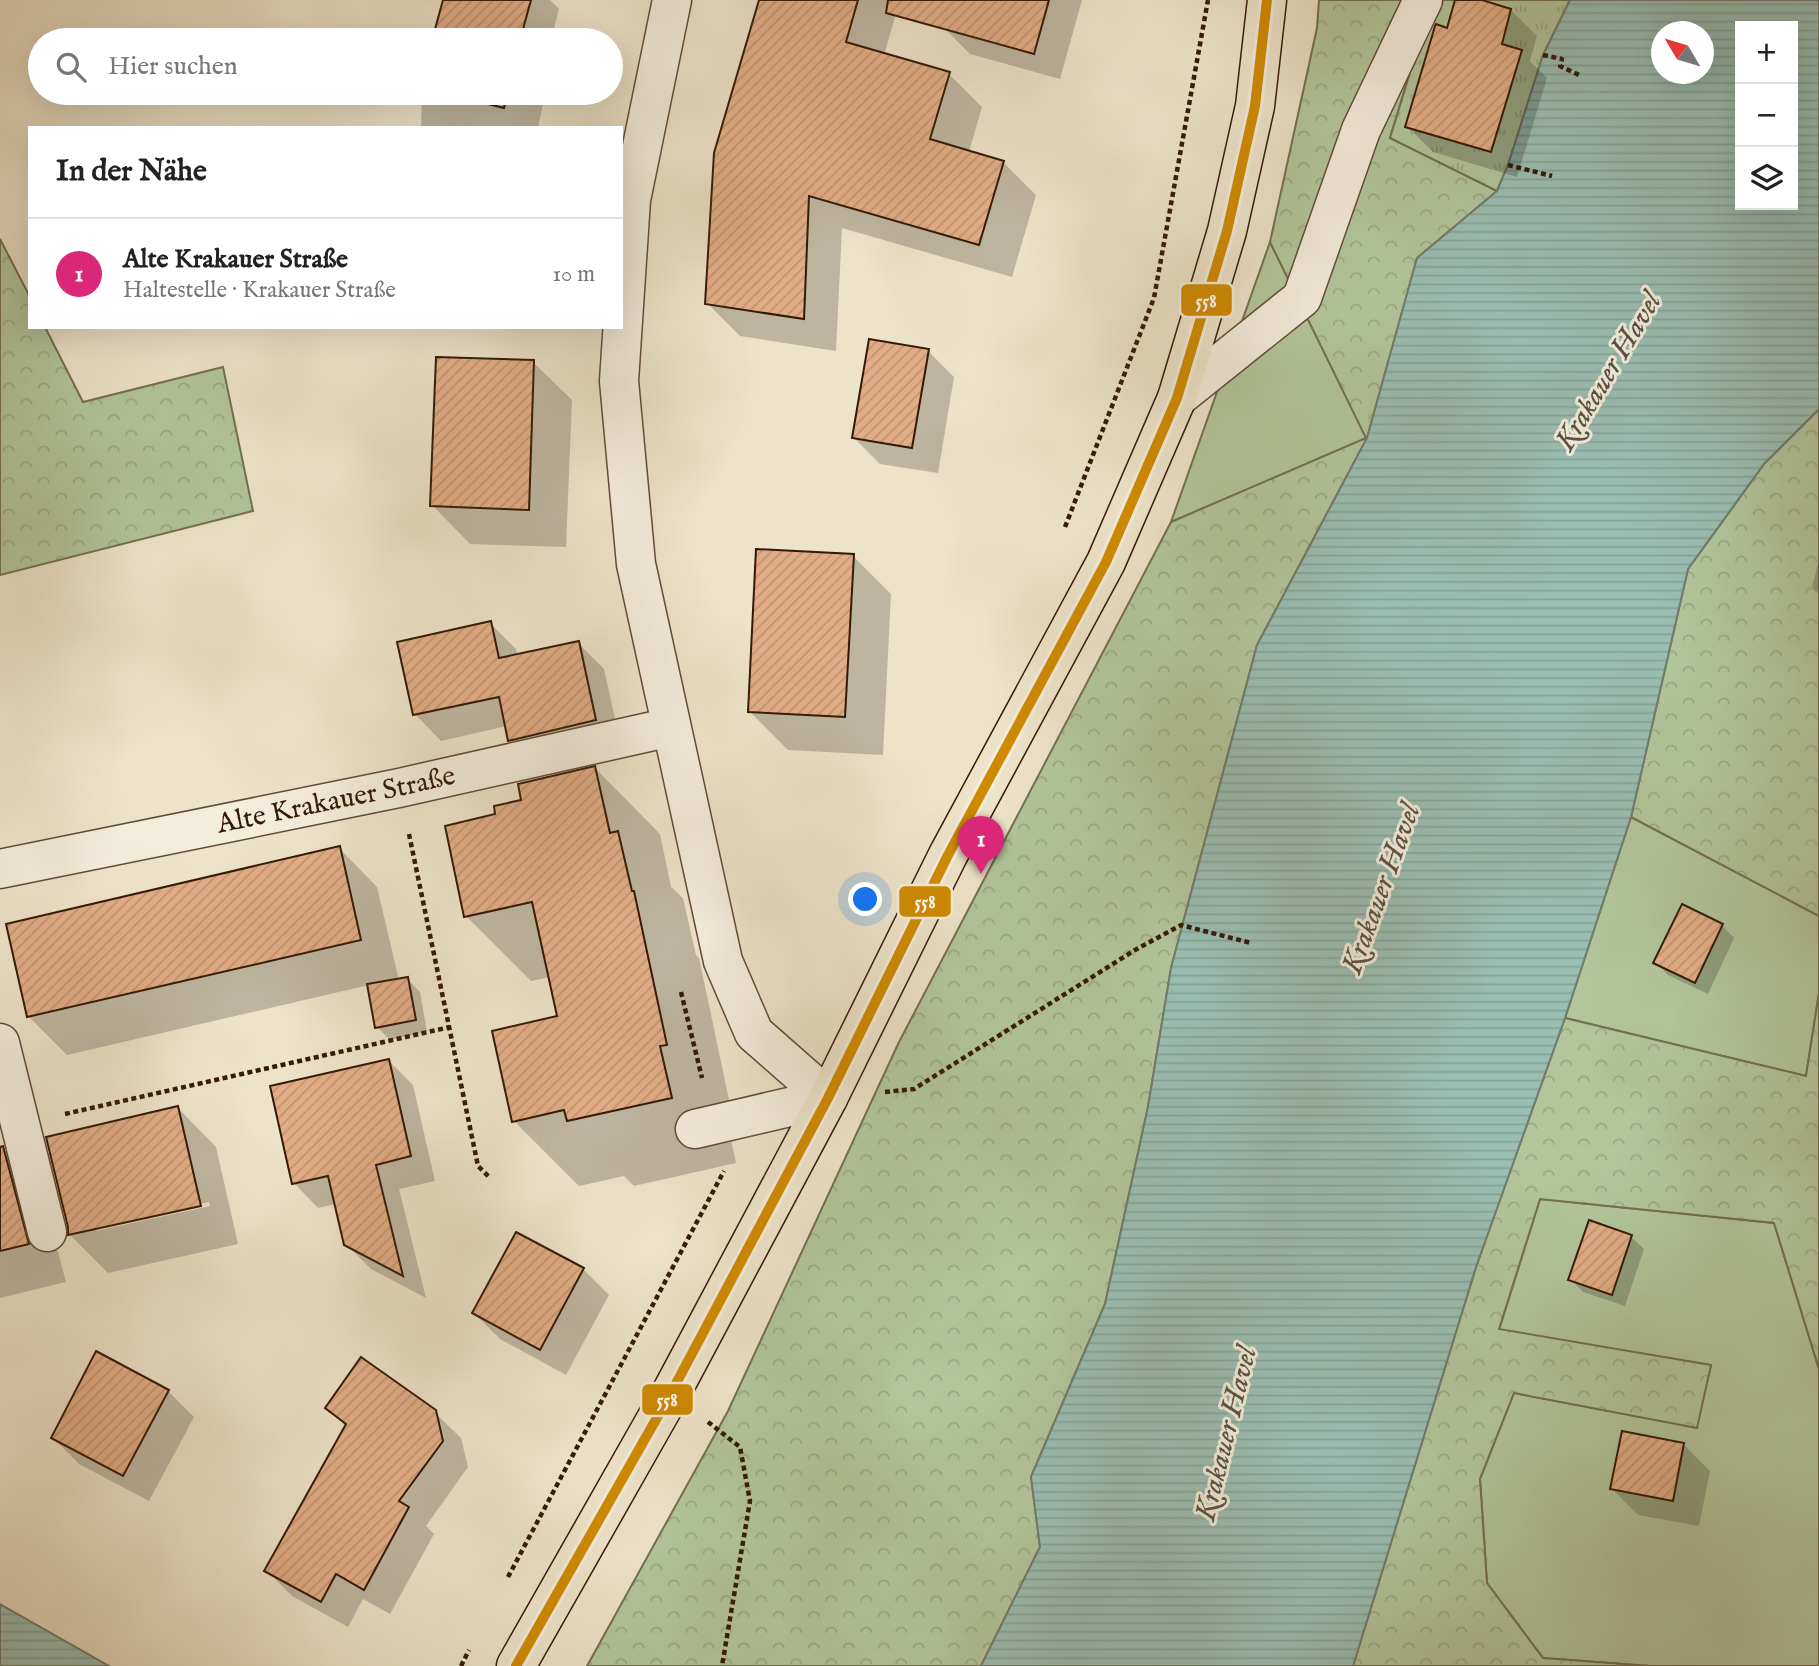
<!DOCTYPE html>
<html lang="de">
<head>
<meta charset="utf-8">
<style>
  :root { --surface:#fff; --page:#f2f2f2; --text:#222; --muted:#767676; --line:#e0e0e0; --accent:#db2777 }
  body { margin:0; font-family:"IM FELL English",serif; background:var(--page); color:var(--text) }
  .controls { position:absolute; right:21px; top:21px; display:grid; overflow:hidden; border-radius:0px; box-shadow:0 7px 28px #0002 }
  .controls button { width:63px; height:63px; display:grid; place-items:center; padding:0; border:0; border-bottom:2px solid var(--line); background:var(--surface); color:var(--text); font:35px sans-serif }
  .compass { position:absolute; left:1651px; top:21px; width:63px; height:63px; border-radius:50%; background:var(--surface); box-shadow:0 7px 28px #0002; rotate:308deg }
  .you { position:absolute; left:866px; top:900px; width:24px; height:24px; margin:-18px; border:5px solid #fff; border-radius:50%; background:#1a73e8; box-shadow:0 0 0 10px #1a73e833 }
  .badge { display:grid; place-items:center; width:46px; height:46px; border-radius:50%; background:var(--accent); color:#fff; font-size:23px; font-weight:700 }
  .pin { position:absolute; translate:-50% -58px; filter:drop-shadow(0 2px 4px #0008) }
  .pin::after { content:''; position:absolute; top:37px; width:24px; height:21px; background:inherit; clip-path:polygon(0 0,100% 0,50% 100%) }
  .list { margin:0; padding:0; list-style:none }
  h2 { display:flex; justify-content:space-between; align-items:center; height:91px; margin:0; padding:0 28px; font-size:30px }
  h2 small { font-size:23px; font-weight:400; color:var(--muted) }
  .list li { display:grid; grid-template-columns:46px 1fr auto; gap:21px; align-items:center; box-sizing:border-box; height:112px; padding:0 28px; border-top:2px solid var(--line) }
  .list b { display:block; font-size:26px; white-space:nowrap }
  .list p { margin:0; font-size:23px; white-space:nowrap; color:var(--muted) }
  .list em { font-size:23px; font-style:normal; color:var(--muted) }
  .icon { flex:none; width:38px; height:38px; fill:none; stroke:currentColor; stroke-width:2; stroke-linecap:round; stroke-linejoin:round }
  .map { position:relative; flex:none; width:1819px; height:1666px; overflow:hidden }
  .search { position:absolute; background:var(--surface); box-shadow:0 7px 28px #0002; left:28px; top:28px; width:595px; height:77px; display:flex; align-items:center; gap:18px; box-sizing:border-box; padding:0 24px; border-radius:38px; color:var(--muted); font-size:26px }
  .panel { position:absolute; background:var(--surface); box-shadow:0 7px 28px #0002; left:28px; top:126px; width:595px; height:203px; border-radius:0px }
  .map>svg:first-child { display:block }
  .grass { fill:#b2c59b; stroke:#737050; stroke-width:2 }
  .forest { fill:url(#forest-crowns); stroke:#737050; stroke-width:2 }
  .park { fill:url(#park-tufts); stroke:#737050; stroke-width:2 }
  .water { fill:url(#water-rules); stroke:#717c6e; stroke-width:2; fill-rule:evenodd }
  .shadow { fill:#0003; fill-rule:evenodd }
  .building { fill:url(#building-hatch); stroke:#341a06; stroke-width:2 }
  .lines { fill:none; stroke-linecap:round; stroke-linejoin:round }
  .minor-casing { stroke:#624c37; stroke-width:41 }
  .major-casing { stroke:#341a06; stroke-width:41 }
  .path { stroke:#341a06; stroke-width:4.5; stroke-dasharray:5 3.5; stroke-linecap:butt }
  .minor { stroke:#f3eddc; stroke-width:38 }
  .major { stroke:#ede3c9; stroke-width:38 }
  .bus-1-casing { stroke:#f3eddc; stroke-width:16 }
  .bus-1 { stroke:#d08a01; stroke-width:10 }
  .labels { text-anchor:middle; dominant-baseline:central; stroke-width:6; stroke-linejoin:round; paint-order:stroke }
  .street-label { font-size:28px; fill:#341a06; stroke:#f3eddc }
  .water-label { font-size:30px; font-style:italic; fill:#585343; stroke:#f3eddc }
  .line-badge { stroke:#f3eddc; stroke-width:2.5 }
  .badge-label { font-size:19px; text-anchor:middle; font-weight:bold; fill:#fff }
</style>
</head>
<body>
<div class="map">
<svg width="1819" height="1666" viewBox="0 0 1819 1666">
  <defs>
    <pattern id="forest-crowns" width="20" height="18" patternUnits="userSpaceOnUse" patternTransform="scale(1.75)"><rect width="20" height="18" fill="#b2c59b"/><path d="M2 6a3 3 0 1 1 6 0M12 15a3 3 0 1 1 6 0" fill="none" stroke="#9aa984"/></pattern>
    <pattern id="park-tufts" width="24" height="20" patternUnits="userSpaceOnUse" patternTransform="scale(1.75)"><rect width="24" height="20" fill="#b2c59b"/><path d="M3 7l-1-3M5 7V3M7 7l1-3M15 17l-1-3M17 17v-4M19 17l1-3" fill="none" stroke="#9aa984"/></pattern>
    <pattern id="water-rules" width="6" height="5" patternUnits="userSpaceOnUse" patternTransform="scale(1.75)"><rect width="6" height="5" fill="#9abeb3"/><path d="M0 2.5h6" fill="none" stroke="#85a398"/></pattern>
    <pattern id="building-hatch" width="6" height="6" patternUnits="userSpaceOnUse" patternTransform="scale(1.75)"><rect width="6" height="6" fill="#e2ad86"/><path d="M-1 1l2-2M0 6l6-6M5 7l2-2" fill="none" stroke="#c29472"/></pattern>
  </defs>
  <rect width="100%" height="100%" fill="#ede3c9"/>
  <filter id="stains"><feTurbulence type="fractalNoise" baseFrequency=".00286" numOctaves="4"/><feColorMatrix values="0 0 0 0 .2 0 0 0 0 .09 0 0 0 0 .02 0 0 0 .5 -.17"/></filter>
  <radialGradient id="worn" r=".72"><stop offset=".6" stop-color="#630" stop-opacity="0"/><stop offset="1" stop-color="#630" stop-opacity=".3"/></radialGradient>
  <!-- grass -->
  <g class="grass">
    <path d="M 1270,242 L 1367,438 L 1171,522 Z"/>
    <path d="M 1631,817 L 1819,916 L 1819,993 L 1806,1076 L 1565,1018 Z"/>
    <path d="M 1540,1199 L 1774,1223 L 1819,1369 L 1819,1666 L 1650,1666 L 1543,1658 L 1487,1583 L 1480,1479 L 1514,1393 L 1696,1427 L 1711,1365 L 1499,1330 Z"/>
  </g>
  <!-- forest -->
  <g class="forest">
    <path d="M 1319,0 L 1428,0 L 1428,14 L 1390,138 L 1497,191 L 1417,258 L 1367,438 L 1257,645 L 1171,968 L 1148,1107 L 1105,1304 L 1031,1477 L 1040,1547 L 981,1666 L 587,1666 L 728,1411 L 899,1042 L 1171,522 L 1366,438 L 1270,242 L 1317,28 Z"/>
    <path d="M 0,239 L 30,297 L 30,327 L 45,327 L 83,402 L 223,367 L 253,511 L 0,575 Z"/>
    <path d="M 1819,409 L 1819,916 L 1631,817 L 1688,569 L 1764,464 Z"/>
    <path d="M 1819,993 L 1819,1369 L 1774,1223 L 1540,1199 L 1499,1329 L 1711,1365 L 1697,1428 L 1514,1393 L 1480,1479 L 1487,1583 L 1543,1658 L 1650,1666 L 1353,1666 L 1476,1267 L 1565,1018 L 1806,1076 Z"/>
  </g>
  <!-- park -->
  <path class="park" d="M 1428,0 L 1570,0 L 1543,55 L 1508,165 L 1497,191 L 1390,138 L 1428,14 Z"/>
  <!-- water -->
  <g class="water">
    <path d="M 1570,0 L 1819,0 L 1819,409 L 1764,464 L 1688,569 L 1631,817 L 1565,1018 L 1476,1267 L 1353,1666 L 981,1666 L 1040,1547 L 1031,1477 L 1105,1304 L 1148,1107 L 1171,968 L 1257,645 L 1367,438 L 1417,258 L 1497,191 L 1508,165 L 1543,55 ZM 1740,26 L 1793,26 L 1793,205 L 1740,205 ZM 1661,32 L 1703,32 L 1703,74 L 1661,74 Z"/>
    <path d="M 0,1604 L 109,1666 L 0,1666 Z"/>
  </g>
  <!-- shadow -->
  <g class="shadow">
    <path d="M 444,0 L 550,0 L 559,9 L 551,40 L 434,40 Z"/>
    <path d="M 761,0 L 900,0 L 884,55 L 949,74 L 982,107 L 969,152 L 1003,162 L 1036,195 L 1012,277 L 842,228 L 836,351 L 740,336 L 707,303 Z"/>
    <path d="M 952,0 L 1082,0 L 1060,79 L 970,54 L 944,28 Z"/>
    <path d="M 1457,0 L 1475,0 L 1511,10 L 1537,36 L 1530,61 L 1547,78 L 1517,177 L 1433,152 L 1407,126 L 1448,30 Z"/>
    <path d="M 422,93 L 538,93 L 544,99 L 538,128 L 421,128 Z"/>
    <path d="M 928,351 L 954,377 L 938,473 L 880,464 L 854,438 Z"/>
    <path d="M 533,362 L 572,400 L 566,547 L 470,544 L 432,505 Z"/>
    <path d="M 853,556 L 891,594 L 883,755 L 788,750 L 750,712 Z"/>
    <path d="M 1819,561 L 1819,593 L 1812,586 Z"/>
    <path d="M 490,623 L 516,649 L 518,656 L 578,643 L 604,669 L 621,746 L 536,766 L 510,740 L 507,726 L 441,741 L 415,714 Z"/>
    <path d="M 595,768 L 660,834 L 671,887 L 683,898 L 696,955 L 699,958 L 731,1109 L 725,1111 L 736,1163 L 634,1186 L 624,1176 L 579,1186 L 514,1121 L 559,1017 L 550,977 L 531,981 L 466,916 L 497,815 Z"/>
    <path d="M 339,848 L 377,887 L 399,980 L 407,979 L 420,992 L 427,1032 L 390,1040 L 377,1027 L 369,985 L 67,1055 L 29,1017 L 8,925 Z"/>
    <path d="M 1722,925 L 1734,938 L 1708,994 L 1668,975 L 1655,962 Z"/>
    <path d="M 388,1060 L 413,1085 L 435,1181 L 399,1189 L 426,1298 L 371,1269 L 346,1244 L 336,1204 L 318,1208 L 294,1183 Z"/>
    <path d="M 178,1108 L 216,1147 L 238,1244 L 108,1273 L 70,1235 L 70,1227 ZM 209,1202 L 210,1206 L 96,1231 L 96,1227 Z"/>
    <path d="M 4,1152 L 42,1191 L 66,1282 L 0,1298 L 0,1153 Z"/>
    <path d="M 1631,1237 L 1644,1249 L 1625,1306 L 1583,1292 L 1570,1279 Z"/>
    <path d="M 583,1269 L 609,1295 L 566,1375 L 500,1339 L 474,1313 Z"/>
    <path d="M 168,1391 L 194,1417 L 149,1501 L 79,1464 L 53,1438 Z"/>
    <path d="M 327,1408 L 434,1412 L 461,1438 L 468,1467 L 426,1526 L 434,1534 L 390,1614 L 363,1599 L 348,1627 L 292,1596 L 266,1570 L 346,1427 Z"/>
    <path d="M 1684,1445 L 1710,1471 L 1699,1526 L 1638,1515 L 1612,1489 Z"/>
  </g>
  <!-- building -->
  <g class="building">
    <path d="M 443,0 L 531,0 L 520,40 L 432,40 Z"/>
    <path d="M 759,0 L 858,0 L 846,42 L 950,72 L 930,139 L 1004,161 L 979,245 L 809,196 L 804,319 L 705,304 L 714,153 Z"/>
    <path d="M 888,0 L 1049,0 L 1034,54 L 886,13 Z"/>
    <path d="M 1455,0 L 1482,0 L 1511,9 L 1502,44 L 1522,50 L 1491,152 L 1405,127 L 1435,26 L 1436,24 L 1447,28 Z"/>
    <path d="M 443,93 L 508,93 L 504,108 Z"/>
    <path d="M 869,339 L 929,349 L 912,448 L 852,438 Z"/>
    <path d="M 436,357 L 534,360 L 529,510 L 430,506 Z"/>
    <path d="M 756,549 L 854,554 L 845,717 L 748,712 Z"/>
    <path d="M 491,621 L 499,658 L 579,641 L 596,720 L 508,741 L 499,697 L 413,715 L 397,642 Z"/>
    <path d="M 595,766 L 610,833 L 618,831 L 632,891 L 634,891 L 667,1045 L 660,1046 L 672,1098 L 567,1121 L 564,1110 L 512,1122 L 492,1031 L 557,1016 L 532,902 L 464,917 L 445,826 L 495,814 L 494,806 L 521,800 L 518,784 Z"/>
    <path d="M 340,846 L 361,940 L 27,1017 L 6,924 Z"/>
    <path d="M 1682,904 L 1723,924 L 1695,983 L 1653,963 Z"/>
    <path d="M 408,977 L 416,1020 L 375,1028 L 367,984 Z"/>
    <path d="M 389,1059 L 411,1156 L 376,1165 L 403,1276 L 344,1245 L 328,1176 L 292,1184 L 270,1086 Z"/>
    <path d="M 178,1106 L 201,1206 L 68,1235 L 68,1227 L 46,1137 Z"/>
    <path d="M 3,1146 L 29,1244 L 0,1251 L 0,1147 Z"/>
    <path d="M 1589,1220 L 1632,1235 L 1612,1295 L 1568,1280 Z"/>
    <path d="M 516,1232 L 584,1268 L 540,1350 L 472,1313 Z"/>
    <path d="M 96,1351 L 169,1390 L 123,1476 L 51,1438 Z"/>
    <path d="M 361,1357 L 436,1410 L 443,1441 L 399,1501 L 409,1507 L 364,1590 L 336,1574 L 321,1602 L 264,1571 L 346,1424 L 325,1408 Z"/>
    <path d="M 1622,1431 L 1684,1443 L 1673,1501 L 1610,1489 Z"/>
  </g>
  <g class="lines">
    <defs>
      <g id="minor">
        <path d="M 672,0 L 631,200 L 619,381 L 636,564 L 723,961 L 754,1033 L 828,1098"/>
        <path d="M 1177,398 L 1302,298 L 1361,130 L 1423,0"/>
        <path id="s1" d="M 0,869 L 399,788 L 671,727"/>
        <path d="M 0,1043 L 47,1232"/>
        <path d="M 695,1129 L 828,1098"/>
      </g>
      <path id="major" d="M 516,1666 L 671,1393 L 828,1098 L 948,855 L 1106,562 L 1177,398 L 1227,231 L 1255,106 L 1267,0"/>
    </defs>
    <!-- minor casing -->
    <use href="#minor" class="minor-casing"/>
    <!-- major casing -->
    <use href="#major" class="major-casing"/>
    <!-- path -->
    <g class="path">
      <path d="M 1543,55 L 1562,59 L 1560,66 L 1579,75"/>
      <path d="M 1508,165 L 1552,176"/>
      <path d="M 1065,527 L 1154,298 L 1208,0"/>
      <path d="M 409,834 L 478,1166 L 490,1178"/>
      <path d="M 681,992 L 702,1078"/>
      <path d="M 885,1092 L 914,1089 L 1135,950 L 1181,925 L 1251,943"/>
      <path d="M 65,1114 L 450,1027"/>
      <path d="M 708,1422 L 740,1447 L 750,1501 L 722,1666"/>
      <path d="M 508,1577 L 724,1171"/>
      <path d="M 461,1666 L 469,1650"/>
    </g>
    <!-- minor -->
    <use href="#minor" class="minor"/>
    <!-- major -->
    <use href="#major" class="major"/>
    <defs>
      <path id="bus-1" d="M 516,1666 L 671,1393 L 828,1098 L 948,855 L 1106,562 L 1177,398 L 1227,231 L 1255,106 L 1267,0"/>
    </defs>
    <!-- bus-1 casing -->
    <use href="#bus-1" class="bus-1-casing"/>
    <!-- bus-1 -->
    <use href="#bus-1" class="bus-1"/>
  </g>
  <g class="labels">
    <!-- street labels -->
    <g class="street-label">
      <text stroke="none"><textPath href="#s1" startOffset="343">Alte Krakauer Straße</textPath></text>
    </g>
    <!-- water labels -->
    <g class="water-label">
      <text transform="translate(1609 372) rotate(-59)">Krakauer Havel</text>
      <text transform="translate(1382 889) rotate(-70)">Krakauer Havel</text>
      <text transform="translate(1227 1434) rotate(-76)">Krakauer Havel</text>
    </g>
  </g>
  <g class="line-badge">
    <rect x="1180" y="283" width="53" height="34" rx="7" fill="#d08a01"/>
    <rect x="898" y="885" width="54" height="33" rx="7" fill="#d08a01"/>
    <rect x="641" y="1383" width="53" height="33" rx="7" fill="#d08a01"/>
  </g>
  <g class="badge-label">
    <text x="1206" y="307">558</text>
    <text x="925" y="908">558</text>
    <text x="667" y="1406">558</text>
  </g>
  <rect width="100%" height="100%" filter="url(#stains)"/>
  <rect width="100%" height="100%" fill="url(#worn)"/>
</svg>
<div class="controls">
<button>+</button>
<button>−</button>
<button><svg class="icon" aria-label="layers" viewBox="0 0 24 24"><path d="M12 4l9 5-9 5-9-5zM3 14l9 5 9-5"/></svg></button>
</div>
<svg class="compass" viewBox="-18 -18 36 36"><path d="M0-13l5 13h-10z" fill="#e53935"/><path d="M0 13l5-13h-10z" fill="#767676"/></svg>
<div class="you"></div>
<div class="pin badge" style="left:981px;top:874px">1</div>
<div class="search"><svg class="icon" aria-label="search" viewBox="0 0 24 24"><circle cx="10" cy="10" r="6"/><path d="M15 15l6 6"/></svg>Hier suchen</div>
<section class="panel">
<h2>In der Nähe<small></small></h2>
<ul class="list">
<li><span class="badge">1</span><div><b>Alte Krakauer Straße</b><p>Haltestelle · Krakauer Straße</p></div><em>10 m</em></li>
</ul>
</section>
</div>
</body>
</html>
